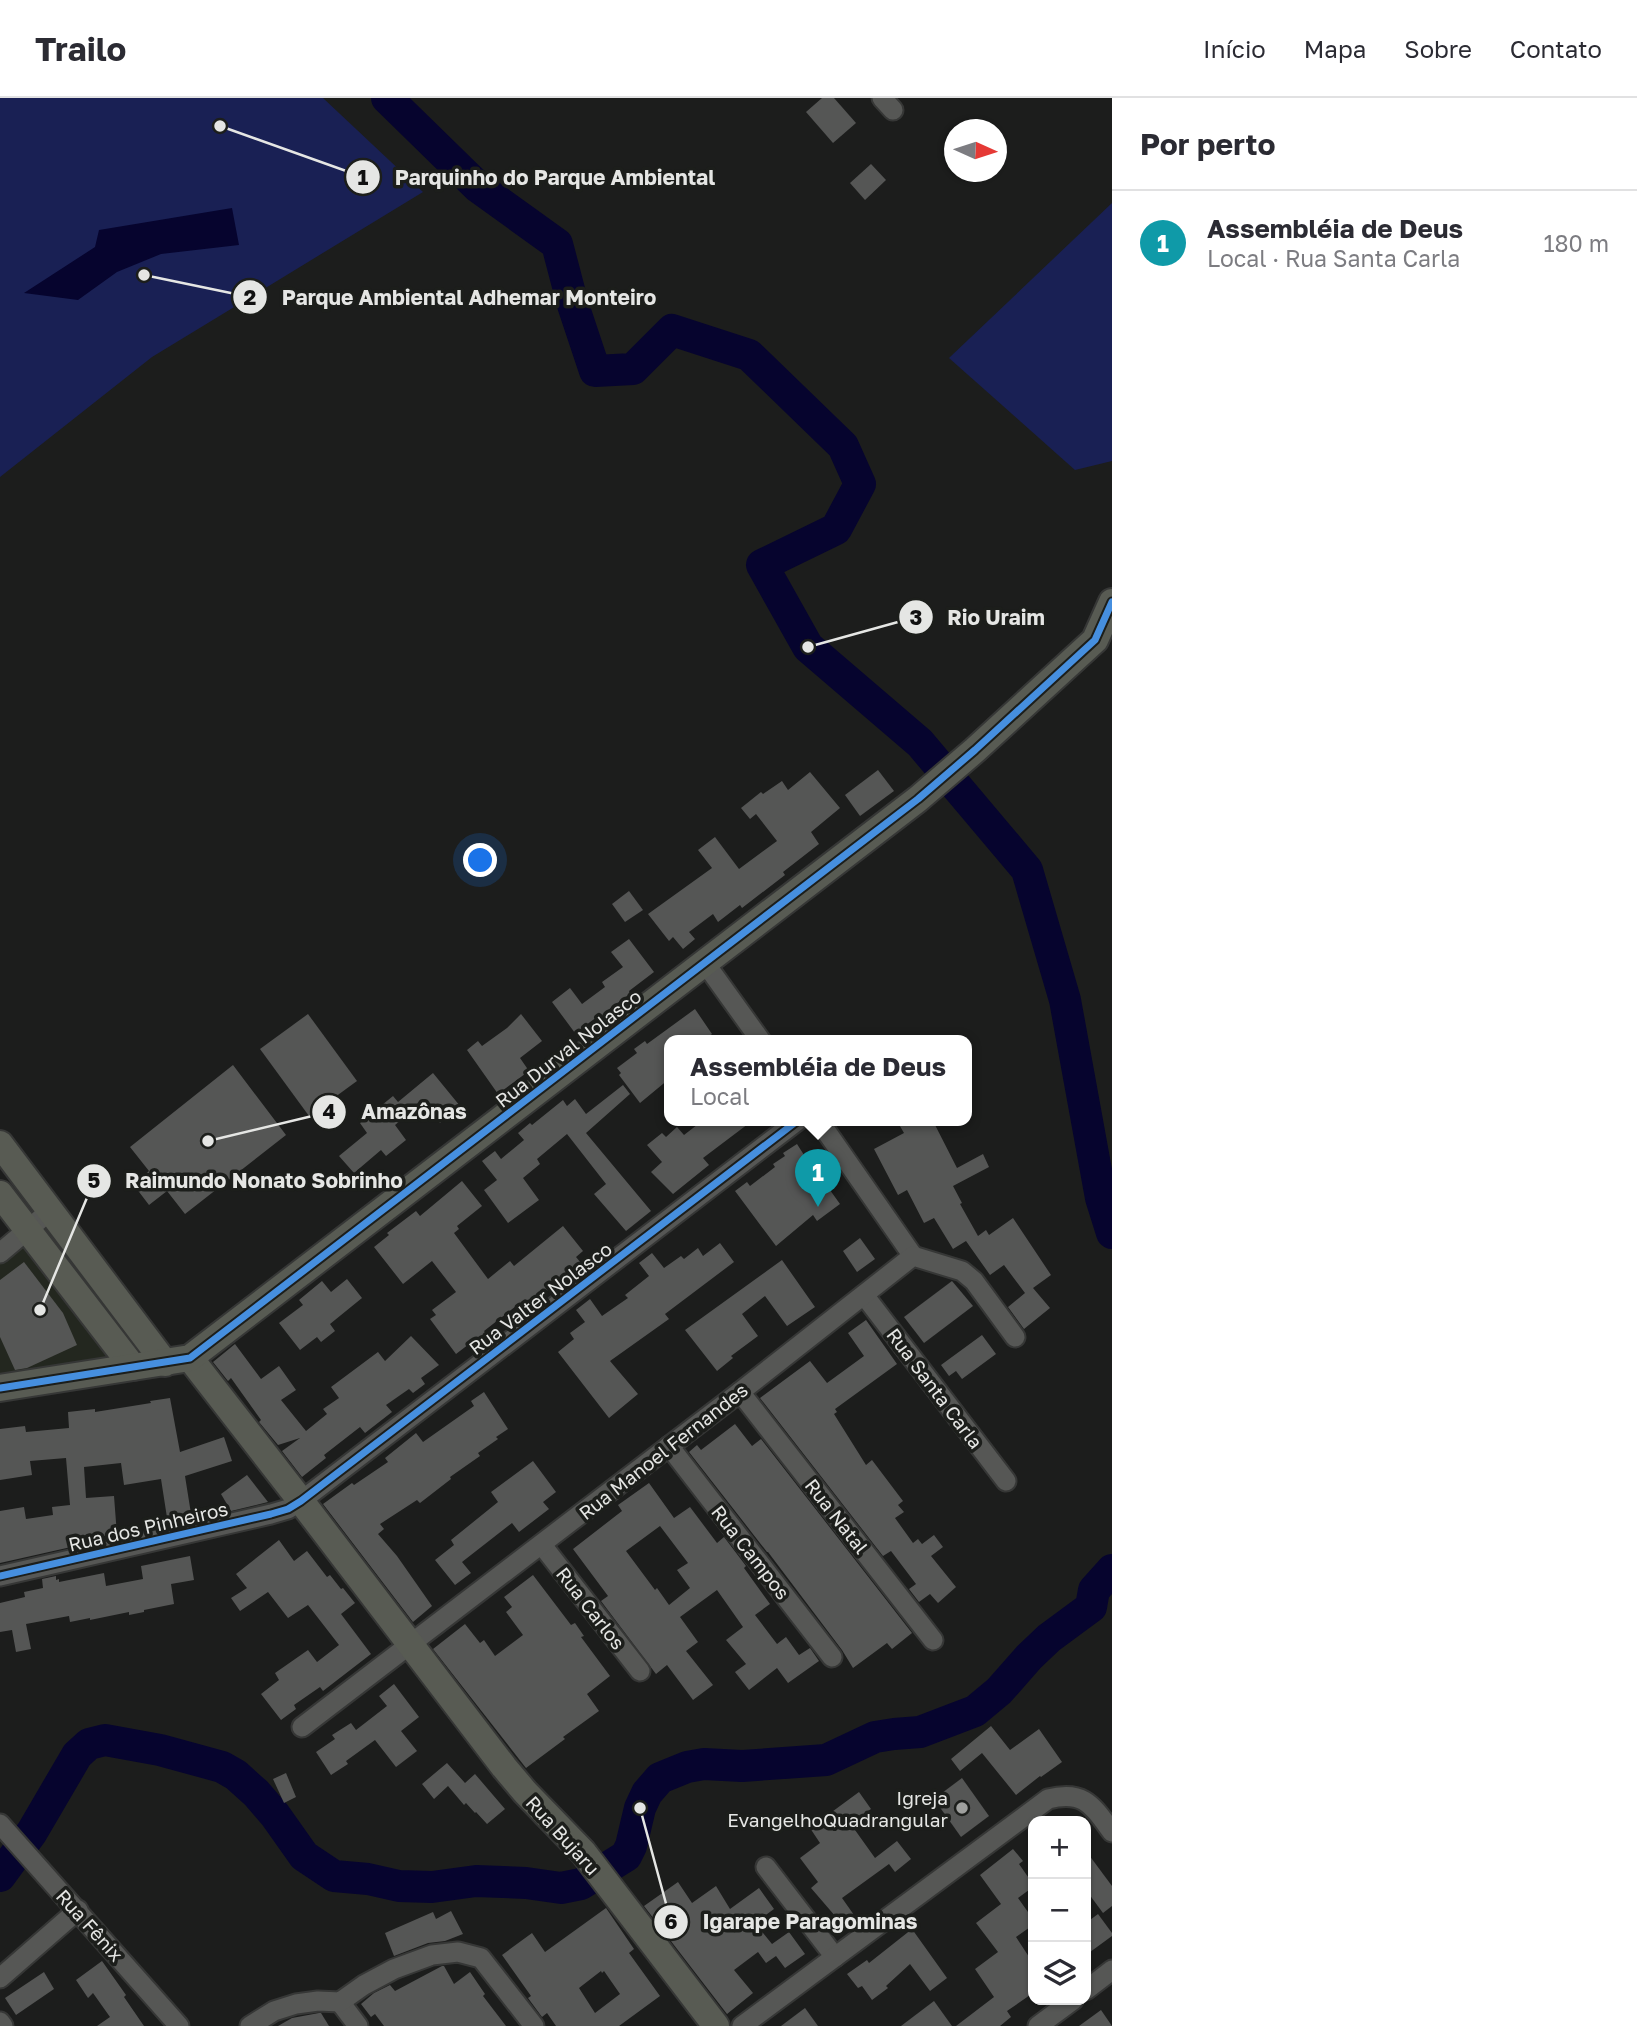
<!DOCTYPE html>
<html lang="pt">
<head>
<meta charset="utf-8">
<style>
  :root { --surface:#fff; --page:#f2f2f3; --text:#2b2b33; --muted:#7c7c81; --line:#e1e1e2; --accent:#5f6063 }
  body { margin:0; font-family:"Golos Text",sans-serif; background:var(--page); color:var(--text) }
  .controls { position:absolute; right:21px; bottom:21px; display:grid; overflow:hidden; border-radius:14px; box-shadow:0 2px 5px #0004 }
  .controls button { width:63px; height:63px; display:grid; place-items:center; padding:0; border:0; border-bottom:2px solid var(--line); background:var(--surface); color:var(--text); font:35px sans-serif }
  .compass { position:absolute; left:944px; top:21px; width:63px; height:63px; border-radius:50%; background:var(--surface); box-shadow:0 2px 5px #0004; rotate:93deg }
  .you { position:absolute; left:481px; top:763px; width:24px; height:24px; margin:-18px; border:5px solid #fff; border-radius:50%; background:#1a73e8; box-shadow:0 0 0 10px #1a73e833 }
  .badge { display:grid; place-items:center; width:46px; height:46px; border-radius:50%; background:var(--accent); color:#fff; font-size:23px; font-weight:700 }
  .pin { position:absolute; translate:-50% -58px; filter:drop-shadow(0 2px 4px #0008) }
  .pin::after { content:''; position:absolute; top:37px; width:24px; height:21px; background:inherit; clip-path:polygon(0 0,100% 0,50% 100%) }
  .popup { position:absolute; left:664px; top:937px; width:308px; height:91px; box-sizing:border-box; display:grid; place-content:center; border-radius:14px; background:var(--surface); filter:drop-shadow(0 2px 5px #0005); font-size:23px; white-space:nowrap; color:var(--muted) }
  .popup b { font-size:26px; color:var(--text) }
  .popup::after { content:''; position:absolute; left:50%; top:100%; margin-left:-14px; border:14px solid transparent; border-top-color:var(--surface) }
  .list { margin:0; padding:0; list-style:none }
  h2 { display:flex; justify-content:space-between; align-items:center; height:91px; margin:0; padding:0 28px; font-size:30px }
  h2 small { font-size:23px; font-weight:400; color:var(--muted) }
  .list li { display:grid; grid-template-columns:46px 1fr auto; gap:21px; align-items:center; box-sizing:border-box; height:105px; padding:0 28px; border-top:2px solid var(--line) }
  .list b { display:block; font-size:26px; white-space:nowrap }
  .list p { margin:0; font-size:23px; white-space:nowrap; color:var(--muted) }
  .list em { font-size:23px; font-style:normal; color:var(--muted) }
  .icon { flex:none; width:38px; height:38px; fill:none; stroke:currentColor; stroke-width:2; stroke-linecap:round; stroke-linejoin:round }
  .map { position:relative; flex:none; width:1112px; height:1928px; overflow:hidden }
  header { display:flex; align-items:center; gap:42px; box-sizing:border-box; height:98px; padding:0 35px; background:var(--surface); border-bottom:2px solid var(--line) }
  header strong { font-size:33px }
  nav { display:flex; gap:38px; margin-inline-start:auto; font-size:24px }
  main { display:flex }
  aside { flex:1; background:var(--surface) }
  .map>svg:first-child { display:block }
  .built { fill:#23271f }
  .green { fill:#192054 }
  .water { fill:#06042e }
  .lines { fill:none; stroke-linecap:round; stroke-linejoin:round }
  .river { stroke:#06042e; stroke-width:32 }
  .building { fill:#555655; fill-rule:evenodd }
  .street-casing { stroke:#363736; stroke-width:23 }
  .secondary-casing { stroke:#363736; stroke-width:30 }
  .street { stroke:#565755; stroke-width:19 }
  .secondary { stroke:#585b53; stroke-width:26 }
  .cycleway-casing { stroke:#1c1e1b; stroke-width:11 }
  .cycleway { stroke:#468fdf; stroke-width:7 }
  .poi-dot { fill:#9fa09e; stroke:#1c1e1b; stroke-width:2.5 }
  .labels { text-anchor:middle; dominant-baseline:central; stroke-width:7; stroke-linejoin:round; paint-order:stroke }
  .street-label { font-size:19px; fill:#e5e6e4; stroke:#1c1e1b }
  .poi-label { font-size:19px; fill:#e5e6e4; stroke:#1c1e1b; text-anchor:end }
  .leader { fill:none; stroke:#e5e6e4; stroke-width:2.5 }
  .callout-dot { fill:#e5e6e4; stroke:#1c1e1b; stroke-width:2.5 }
  .mark-label { font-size:21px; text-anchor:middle; font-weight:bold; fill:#111 }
  .callout-label { font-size:21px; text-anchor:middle; font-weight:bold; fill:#e5e6e4; stroke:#1c1e1b; stroke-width:7; stroke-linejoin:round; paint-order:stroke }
</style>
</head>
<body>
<header>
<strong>Trailo</strong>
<nav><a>Início</a><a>Mapa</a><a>Sobre</a><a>Contato</a></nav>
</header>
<main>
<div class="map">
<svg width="1112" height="1928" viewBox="0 0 1112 1928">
  <rect width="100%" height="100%" fill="#1c1d1c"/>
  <!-- built -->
  <path class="built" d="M 26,1138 L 117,1263 L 0,1282 L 0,1162 Z"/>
  <!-- green -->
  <g class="green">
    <path d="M 0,0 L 323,0 L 423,94 L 152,259 L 0,379 Z"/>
    <path d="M 1112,105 L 1112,363 L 1075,372 L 949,260 Z"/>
  </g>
  <!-- water -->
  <path class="water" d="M 232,110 L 239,147 L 161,156 L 117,174 L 78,202 L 24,195 L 95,149 L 99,132 Z"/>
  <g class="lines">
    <!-- river -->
    <g class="river">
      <path d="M 387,0 L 478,89 L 557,146 L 573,207 L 595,273 L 633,271 L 672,232 L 749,257 L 843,348 L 860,386 L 836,431 L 762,467 L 808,549 L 920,645 L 1027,772 L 1065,902 L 1101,1100 L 1112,1135"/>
      <path d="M 0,1778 L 32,1734 L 77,1657 L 89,1646 L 105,1642 L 160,1652 L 222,1669 L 236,1677 L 256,1695 L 275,1717 L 304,1758 L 334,1778 L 368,1781 L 399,1788 L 432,1789 L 476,1783 L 526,1785 L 561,1790 L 581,1786 L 626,1758 L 631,1748 L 640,1710 L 647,1695 L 660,1680 L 687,1669 L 704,1666 L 742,1668 L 826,1662 L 875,1639 L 894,1636 L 920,1634 L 975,1613 L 999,1593 L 1029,1559 L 1049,1540 L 1091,1509 L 1094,1492 L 1112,1472"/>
    </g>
  </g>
  <!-- building -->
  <g class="building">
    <path d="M 822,0 L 834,0 L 856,25 L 833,45 L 806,14 Z"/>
    <path d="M 871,66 L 886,82 L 865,102 L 850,85 Z"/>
    <path d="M 878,672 L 894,693 L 860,718 L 845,697 Z"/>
    <path d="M 810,674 L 840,710 L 811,734 L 819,746 L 783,774 L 785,777 L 742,810 L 740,807 L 718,824 L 713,816 L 689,834 L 695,841 L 683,851 L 673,839 L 669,843 L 648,816 L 712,770 L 698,752 L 715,739 L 739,771 L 777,743 L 756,716 L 750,721 L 741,710 L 761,694 L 763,696 L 782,683 L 788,692 Z"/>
    <path d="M 629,793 L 643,812 L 625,824 L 612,806 Z"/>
    <path d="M 629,841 L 654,874 L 629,893 L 630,896 L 608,912 L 609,913 L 598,921 L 597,919 L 575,935 L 552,904 L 570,890 L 582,906 L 605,889 L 602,884 L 623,869 L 611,854 Z"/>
    <path d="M 695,911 L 712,936 L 703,943 L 669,943 L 669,981 L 640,1005 L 619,977 L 621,975 L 617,970 L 637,955 L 634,951 L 645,943 L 647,946 Z"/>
    <path d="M 308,916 L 357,983 L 309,1018 L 260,951 Z"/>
    <path d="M 521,916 L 542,943 L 520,960 L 529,973 L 498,996 L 467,952 L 478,943 L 482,948 L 507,930 Z"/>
    <path d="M 233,967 L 286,1037 L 185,1116 L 167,1093 L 149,1107 L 133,1086 L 149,1073 L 130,1049 Z"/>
    <path d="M 433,975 L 460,1008 L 440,1025 L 423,1004 L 395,1027 L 406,1042 L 386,1058 L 381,1052 L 354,1075 L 339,1058 L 367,1035 L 360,1025 L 393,998 L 398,1004 Z"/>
    <path d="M 623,987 L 630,996 L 586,1035 L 651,1113 L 626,1133 L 594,1096 L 606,1086 L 567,1036 L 537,1061 L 540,1066 L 523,1080 L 539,1102 L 508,1125 L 484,1092 L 497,1082 L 482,1063 L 495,1053 L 501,1061 L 524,1042 L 518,1035 L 530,1025 L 532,1027 L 563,1002 L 567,1008 L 575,1001 L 586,1016 Z"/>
    <path d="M 702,1023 L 752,1023 L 703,1060 L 709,1067 L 673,1096 L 651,1074 L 662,1064 L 647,1047 L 662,1035 L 666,1039 L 677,1029 L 684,1037 Z"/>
    <path d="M 897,1023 L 933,1023 L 957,1070 L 983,1056 L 989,1069 L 953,1088 L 962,1105 L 960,1106 L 978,1138 L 986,1132 L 989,1137 L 1013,1120 L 1051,1177 L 1033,1190 L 1050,1210 L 1024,1231 L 1008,1209 L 1025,1195 L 1004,1167 L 990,1177 L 966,1143 L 953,1151 L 934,1120 L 924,1125 L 907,1092 L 898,1097 L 874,1051 L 904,1035 Z"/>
    <path d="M 797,1046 L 811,1068 L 812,1067 L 840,1106 L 817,1123 L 813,1117 L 776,1148 L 735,1093 L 747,1084 L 750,1088 L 775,1069 L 773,1066 L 785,1058 L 783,1055 Z"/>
    <path d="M 462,1083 L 482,1108 L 457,1128 L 459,1131 L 454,1135 L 488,1181 L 510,1163 L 514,1168 L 563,1128 L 583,1153 L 576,1159 L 581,1165 L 542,1197 L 540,1196 L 523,1209 L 520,1205 L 484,1233 L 486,1236 L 474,1246 L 473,1243 L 456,1256 L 430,1221 L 436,1217 L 432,1212 L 456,1194 L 432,1163 L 403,1186 L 374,1149 L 389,1137 L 387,1135 L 416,1113 L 420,1118 Z"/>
    <path d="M 860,1140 L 875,1161 L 857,1174 L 843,1153 Z"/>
    <path d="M 720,1145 L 734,1164 L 665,1216 L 669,1221 L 610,1263 L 638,1296 L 609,1320 L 558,1254 L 574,1241 L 570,1235 L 585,1224 L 576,1212 L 590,1201 L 602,1218 L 628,1200 L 625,1197 L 649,1178 L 639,1165 L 652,1155 L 664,1170 L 681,1158 L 684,1161 L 698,1150 L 703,1158 Z"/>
    <path d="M 782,1162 L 815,1209 L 787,1228 L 765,1198 L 742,1216 L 758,1238 L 731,1258 L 733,1260 L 717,1273 L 685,1232 Z"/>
    <path d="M 24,1164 L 63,1215 L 77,1247 L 27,1270 L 15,1272 L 0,1239 L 0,1182 Z"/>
    <path d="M 347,1181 L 362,1200 L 330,1226 L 335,1233 L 321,1244 L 317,1239 L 300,1252 L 279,1225 L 303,1207 L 299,1202 L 322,1183 L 331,1194 Z"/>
    <path d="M 952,1183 L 973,1208 L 924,1245 L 904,1219 Z"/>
    <path d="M 866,1222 L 897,1266 L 835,1311 L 837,1314 L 834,1316 L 866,1367 L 872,1362 L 903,1403 L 898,1407 L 904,1414 L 895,1420 L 913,1445 L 918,1441 L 922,1446 L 934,1437 L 943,1449 L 931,1458 L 956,1489 L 938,1505 L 930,1496 L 919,1504 L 909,1491 L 916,1486 L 891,1453 L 883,1458 L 760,1300 L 810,1263 L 827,1285 L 864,1258 L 848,1235 Z"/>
    <path d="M 982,1237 L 996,1256 L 962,1281 L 956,1273 L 949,1278 L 941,1267 Z"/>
    <path d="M 411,1238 L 439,1267 L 421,1280 L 425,1286 L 413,1295 L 409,1291 L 386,1307 L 392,1314 L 365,1335 L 360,1329 L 324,1357 L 326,1360 L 302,1379 L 282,1353 L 300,1340 L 278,1347 L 259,1324 L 261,1322 L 231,1280 L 228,1283 L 213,1264 L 235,1246 L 261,1281 L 279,1268 L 296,1292 L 281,1302 L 306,1333 L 327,1316 L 323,1311 L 339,1300 L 331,1289 L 378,1254 L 385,1263 Z"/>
    <path d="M 484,1294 L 508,1331 L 496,1339 L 498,1341 L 478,1355 L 480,1358 L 450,1379 L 451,1381 L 420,1405 L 417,1402 L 380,1426 L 384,1431 L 378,1436 L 397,1458 L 432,1508 L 413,1524 L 323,1406 L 352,1385 L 354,1387 L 388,1364 L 385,1360 L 416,1335 L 423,1344 L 474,1308 L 471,1303 Z"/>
    <path d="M 170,1300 L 180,1354 L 224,1339 L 232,1363 L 185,1378 L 192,1422 L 168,1426 L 161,1381 L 124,1387 L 121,1365 L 84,1369 L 86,1400 L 114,1398 L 117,1437 L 79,1440 L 80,1447 L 0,1465 L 0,1413 L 24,1409 L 26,1421 L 53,1417 L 52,1409 L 70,1407 L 66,1360 L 30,1363 L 32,1377 L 0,1382 L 0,1331 L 25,1328 L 26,1334 L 69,1330 L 68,1314 L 95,1311 L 95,1314 L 151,1305 L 150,1303 Z"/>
    <path d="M 735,1326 L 752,1348 L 761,1341 L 912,1535 L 892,1551 L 887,1545 L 853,1570 L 842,1552 L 768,1454 L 767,1454 L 689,1354 L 697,1347 L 701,1352 Z"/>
    <path d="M 533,1363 L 556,1394 L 543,1404 L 549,1411 L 519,1434 L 512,1425 L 462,1464 L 471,1475 L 455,1487 L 435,1462 L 454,1447 L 451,1442 L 498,1404 L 491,1394 Z"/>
    <path d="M 247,1377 L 268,1404 L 231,1413 L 221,1396 Z"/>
    <path d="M 649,1385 L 674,1420 L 690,1409 L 717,1445 L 724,1439 L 746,1468 L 744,1470 L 770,1506 L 755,1517 L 777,1546 L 786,1539 L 799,1557 L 810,1550 L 819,1563 L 788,1585 L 777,1570 L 749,1592 L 735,1574 L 746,1566 L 726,1542 L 743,1529 L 717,1492 L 680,1519 L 698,1544 L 686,1553 L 713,1587 L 693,1602 L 667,1567 L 656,1576 L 601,1503 L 608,1498 L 573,1451 L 622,1413 L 618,1407 ZM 660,1428 L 688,1465 L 677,1472 L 690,1490 L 669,1507 L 657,1490 L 655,1492 L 626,1453 Z"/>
    <path d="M 279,1442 L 294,1463 L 307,1453 L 327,1479 L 330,1477 L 341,1491 L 343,1490 L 355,1505 L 341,1516 L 371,1556 L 323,1593 L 320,1589 L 294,1607 L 296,1611 L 281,1622 L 261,1596 L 279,1582 L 275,1575 L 308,1552 L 317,1564 L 339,1547 L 308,1507 L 288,1520 L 268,1494 L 240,1513 L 231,1500 L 247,1490 L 236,1476 Z"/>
    <path d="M 190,1458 L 194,1482 L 171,1486 L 174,1506 L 144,1512 L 144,1514 L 129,1517 L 129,1514 L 90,1522 L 90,1520 L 70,1524 L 69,1518 L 26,1526 L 31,1551 L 16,1554 L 12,1532 L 0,1534 L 0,1505 L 25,1499 L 24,1494 L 43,1490 L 42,1481 L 56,1478 L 56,1482 L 59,1481 L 59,1484 L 104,1475 L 106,1488 L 143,1481 L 141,1468 Z"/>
    <path d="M 533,1477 L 571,1527 L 575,1525 L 584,1538 L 581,1539 L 584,1543 L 610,1578 L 587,1596 L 599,1613 L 563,1639 L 565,1641 L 526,1670 L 433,1551 L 465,1526 L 480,1545 L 484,1542 L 495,1558 L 523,1537 L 506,1514 L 512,1509 L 504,1499 Z"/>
    <path d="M 394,1586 L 419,1619 L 401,1633 L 417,1653 L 396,1669 L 375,1642 L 346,1663 L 348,1666 L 331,1677 L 316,1654 L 335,1641 L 332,1637 L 351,1625 L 356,1632 L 387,1608 L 379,1598 Z"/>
    <path d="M 991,1628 L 1010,1652 L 1039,1631 L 1062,1664 L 1041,1679 L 1040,1678 L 1016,1697 L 982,1655 L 960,1673 L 951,1661 Z"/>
    <path d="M 447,1665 L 465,1685 L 475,1676 L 505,1711 L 487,1726 L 476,1714 L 475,1715 L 466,1705 L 464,1707 L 448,1688 L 434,1701 L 422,1686 Z"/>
    <path d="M 286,1675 L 296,1699 L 284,1705 L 273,1681 Z"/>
    <path d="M 962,1680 L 989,1718 L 961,1739 L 934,1701 Z"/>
    <path d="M 859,1694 L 871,1711 L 850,1725 L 875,1760 L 897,1743 L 911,1761 L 895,1774 L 889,1766 L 842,1800 L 854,1817 L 842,1826 L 811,1790 L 818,1784 L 800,1760 L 820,1745 L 810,1730 Z"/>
    <path d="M 1013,1751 L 1023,1763 L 1019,1766 L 1033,1786 L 1033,1789 L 1018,1800 L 1033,1821 L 1033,1827 L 1016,1839 L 1033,1865 L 1033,1895 L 1007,1913 L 1011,1919 L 1000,1928 L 956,1928 L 994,1899 L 975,1871 L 998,1854 L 976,1825 L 1001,1806 L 980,1777 Z"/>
    <path d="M 1086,1753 L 1112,1788 L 1112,1808 L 1103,1815 L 1086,1792 Z"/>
    <path d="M 678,1784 L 692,1805 L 716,1788 L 730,1811 L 759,1790 L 774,1811 L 755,1825 L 772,1846 L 789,1834 L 805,1856 L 785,1870 L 776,1858 L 766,1865 L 758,1854 L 734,1872 L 753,1895 L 727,1916 L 644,1808 Z"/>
    <path d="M 606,1810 L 634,1851 L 629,1855 L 660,1898 L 619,1928 L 556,1928 L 547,1915 L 542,1919 L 528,1900 L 531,1898 L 502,1857 L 532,1835 L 545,1854 ZM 601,1873 L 602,1875 L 604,1873 L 620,1896 L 595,1915 L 579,1890 Z"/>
    <path d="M 451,1813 L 463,1836 L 445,1843 L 428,1845 L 394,1858 L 385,1835 L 433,1814 L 436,1821 Z"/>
    <path d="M 1098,1816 L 1112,1835 L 1112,1838 L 1086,1857 L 1086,1825 Z"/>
    <path d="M 912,1831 L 947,1880 L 930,1893 L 910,1866 L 886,1888 L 888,1890 L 872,1902 L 862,1888 L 858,1890 L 847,1876 L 867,1862 L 869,1865 Z"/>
    <path d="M 102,1863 L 126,1897 L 124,1899 L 144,1928 L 97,1928 L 110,1919 L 93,1895 L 88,1900 L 76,1882 Z"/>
    <path d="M 442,1868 L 444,1868 L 454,1886 L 470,1874 L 485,1896 L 483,1898 L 506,1928 L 384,1928 L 375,1916 L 371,1919 L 361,1906 L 374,1895 L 390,1887 L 395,1893 Z"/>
    <path d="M 44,1874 L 54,1891 L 16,1917 L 5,1900 Z"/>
    <path d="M 934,1903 L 952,1928 L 901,1928 Z"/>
    <path d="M 805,1910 L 818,1928 L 781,1928 Z"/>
    <path d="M 1101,1912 L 1112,1928 L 1079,1928 Z"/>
    <path d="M 319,1915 L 321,1915 L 329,1928 L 278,1928 L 292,1920 Z"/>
  </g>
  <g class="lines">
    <defs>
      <g id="street">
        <path d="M 882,0 L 893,12"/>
        <path d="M 705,865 L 761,943"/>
        <path d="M 819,1023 L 913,1158"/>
        <path d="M 0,1155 L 51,1112"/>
        <path d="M 864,1197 L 1006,1383"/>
        <path d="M 740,1294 L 933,1542"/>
        <path d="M 669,1348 L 832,1559"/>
        <path d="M 542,1447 L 640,1573"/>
        <path d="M 0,1478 L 271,1416 L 288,1411 L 301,1403 L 797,1023"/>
        <path d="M 302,1629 L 740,1294 L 913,1158 L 962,1173 L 974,1183 L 1015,1239"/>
        <path d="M 0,1726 L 179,1928"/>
        <path d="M 766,1769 L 835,1859"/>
        <path d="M 0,1880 L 78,1812"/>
        <path d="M 1086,1892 L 1112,1872"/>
        <path d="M 340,1904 L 358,1928"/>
        <path d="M 0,1924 L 3,1928"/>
        <path d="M 250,1928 L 274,1913 L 296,1906 L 318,1903 L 340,1904 L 364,1887 L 394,1871 L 432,1857 L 458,1854 L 481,1860 L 534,1928"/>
        <path d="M 742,1928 L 1048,1701 C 1084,1692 1092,1707 1112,1734"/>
        <path d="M 1038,1928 L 1073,1902"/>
      </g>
      <g id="secondary">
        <path d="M 0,1046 L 165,1265"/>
        <path d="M 0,1096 L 133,1269"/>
        <path d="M 190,1260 L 301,1403 L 504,1669 L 525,1694 L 583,1754 L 716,1928"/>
        <path d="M 0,1290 L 190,1260 L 918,701 L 975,652 L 1095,542 L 1112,504"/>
      </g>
    </defs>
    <!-- street casing -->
    <use href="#street" class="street-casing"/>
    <!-- secondary casing -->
    <use href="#secondary" class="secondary-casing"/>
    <!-- street -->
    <use href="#street" class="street"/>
    <!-- secondary -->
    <use href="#secondary" class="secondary"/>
    <defs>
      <g id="cycleway">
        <path d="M 0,1290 L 190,1260 L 918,701 L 975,652 L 1095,542 L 1112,504"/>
        <path d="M 0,1478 L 271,1416 L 288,1411 L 301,1403 L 797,1023"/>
      </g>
    </defs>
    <!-- cycleway casing -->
    <use href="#cycleway" class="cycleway-casing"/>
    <!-- cycleway -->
    <use href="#cycleway" class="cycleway"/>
  </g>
  <!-- markers -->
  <circle class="poi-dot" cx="962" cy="1710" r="7"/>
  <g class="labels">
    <!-- street labels -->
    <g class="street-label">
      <text transform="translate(568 950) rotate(-38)">Rua Durval Nolasco</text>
      <text transform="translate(540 1200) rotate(-37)">Rua Valter Nolasco</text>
      <text transform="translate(935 1290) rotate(53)">Rua Santa Carla</text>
      <text transform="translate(663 1353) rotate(-38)">Rua Manoel Fernandes</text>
      <text transform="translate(837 1418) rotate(52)">Rua Natal</text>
      <text transform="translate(148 1428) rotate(-13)">Rua dos Pinheiros</text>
      <text transform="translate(751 1454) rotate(52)">Rua Campos</text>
      <text transform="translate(591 1510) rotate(52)">Rua Carlos</text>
      <text transform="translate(563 1737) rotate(48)">Rua Bujaru</text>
      <text transform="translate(90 1827) rotate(48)">Rua Fênix</text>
    </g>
    <!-- poi labels -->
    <g class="poi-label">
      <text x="948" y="1699">Igreja<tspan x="948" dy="22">EvangelhoQuadrangular</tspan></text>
    </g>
  </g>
  <!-- callouts -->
  <path class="leader" d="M220 28L363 79M144 177L250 199M808 549L916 519M208 1043L329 1014M40 1212L94 1083M640 1710L671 1824"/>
  <g class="callout-dot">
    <circle cx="220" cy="28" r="7"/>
    <circle cx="144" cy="177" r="7"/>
    <circle cx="808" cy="549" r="7"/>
    <circle cx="208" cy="1043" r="7"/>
    <circle cx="40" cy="1212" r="7"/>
    <circle cx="640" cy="1710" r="7"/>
    <circle cx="363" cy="79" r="18"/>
    <circle cx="250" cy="199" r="18"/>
    <circle cx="916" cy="519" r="18"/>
    <circle cx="329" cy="1014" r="18"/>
    <circle cx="94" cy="1083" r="18"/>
    <circle cx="671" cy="1824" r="18"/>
  </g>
  <g class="mark-label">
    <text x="363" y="87">1</text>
    <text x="250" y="207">2</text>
    <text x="916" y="527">3</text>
    <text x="329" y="1021">4</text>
    <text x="94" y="1090">5</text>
    <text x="671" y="1831">6</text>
  </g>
  <g class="callout-label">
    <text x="555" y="87">Parquinho do Parque Ambiental</text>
    <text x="469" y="207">Parque Ambiental Adhemar Monteiro</text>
    <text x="996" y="527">Rio Uraim</text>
    <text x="414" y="1021">Amazônas</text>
    <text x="264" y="1090">Raimundo Nonato Sobrinho</text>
    <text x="810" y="1831">Igarape Paragominas</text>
  </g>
</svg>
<div class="controls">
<button>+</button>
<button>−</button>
<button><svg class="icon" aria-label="layers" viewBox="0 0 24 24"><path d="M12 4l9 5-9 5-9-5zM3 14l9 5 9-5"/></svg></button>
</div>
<svg class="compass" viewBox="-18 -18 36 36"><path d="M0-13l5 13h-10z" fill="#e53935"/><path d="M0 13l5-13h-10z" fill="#7c7c81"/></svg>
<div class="you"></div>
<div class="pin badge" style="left:818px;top:1109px;background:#0f9aa8">1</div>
<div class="popup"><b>Assembléia de Deus</b>Local</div>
</div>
<aside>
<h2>Por perto<small></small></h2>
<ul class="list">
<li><span class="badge" style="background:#0f9aa8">1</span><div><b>Assembléia de Deus</b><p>Local · Rua Santa Carla</p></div><em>180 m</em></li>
</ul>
</aside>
</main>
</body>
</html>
